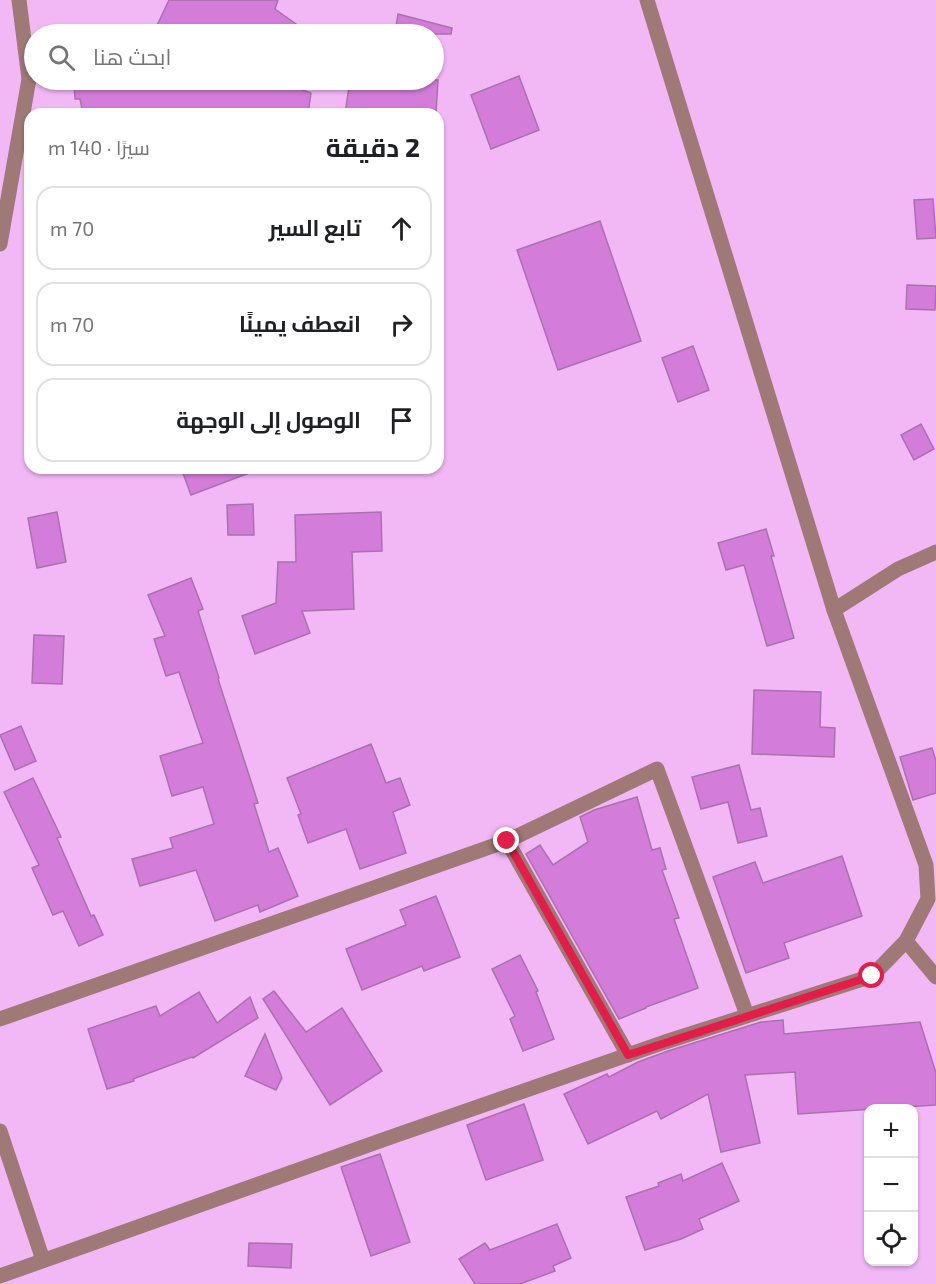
<!DOCTYPE html>
<html lang="ar">
<head>
<meta charset="utf-8">
<style>
  :root { --surface:#fff; --page:#f2f2f2; --text:#202124; --muted:#757577; --line:#e0e0e0 }
  body { margin:0; font-family:"Exo 2",Cairo,sans-serif; background:var(--page); color:var(--text); direction:rtl }
  .controls { position:absolute; right:18px; bottom:18px; display:grid; overflow:hidden; border-radius:12px; box-shadow:0 2px 4px #0004 }
  .controls button { width:54px; height:54px; display:grid; place-items:center; padding:0; border:0; border-bottom:2px solid var(--line); background:var(--surface); color:var(--text); font:30px sans-serif }
  .stop { position:absolute; width:18px; height:18px; margin:-14px; border:4px solid #e11d48; border-radius:50%; background:#fff }
  .stop.end { background:#e11d48; border-color:#fff; box-shadow:0 2px 6px #0008 }
  .list { margin:0; padding:0; list-style:none }
  h2 { display:flex; justify-content:space-between; align-items:center; height:78px; margin:0; padding:0 24px; font-size:26px }
  h2 small { font-size:20px; font-weight:400; color:var(--muted) }
  .list li { display:grid; grid-template-columns:39px 1fr auto; gap:18px; align-items:center; box-sizing:border-box; height:84px; margin:0 12px 12px; padding:0 12px; border:2px solid var(--line); border-radius:18px }
  .list b { display:block; font-size:22px; white-space:nowrap }
  .list em { font-size:20px; font-style:normal; color:var(--muted) }
  .icon { flex:none; width:33px; height:33px; fill:none; stroke:currentColor; stroke-width:2; stroke-linecap:round; stroke-linejoin:round }
  .map { position:relative; flex:none; width:936px; height:1284px; overflow:hidden; direction:ltr }
  .search { position:absolute; background:var(--surface); box-shadow:0 2px 4px #0004; left:24px; top:24px; width:420px; height:66px; display:flex; align-items:center; gap:15px; box-sizing:border-box; padding:0 21px; border-radius:33px; color:var(--muted); font-size:22px }
  .panel { position:absolute; background:var(--surface); box-shadow:0 2px 4px #0004; left:24px; top:108px; width:420px; height:366px; border-radius:18px; direction:rtl }
  .map>svg:first-child { display:block }
  .building { fill:#d37cda; stroke:#a872ac; stroke-width:1.5 }
  .lines { fill:none; stroke-linecap:round; stroke-linejoin:round }
  .street { stroke:#9e7976; stroke-width:15 }
  .route { stroke:#e11d48; stroke-width:8 }
</style>
</head>
<body>
<div class="map">
<svg width="936" height="1284" viewBox="0 0 936 1284">
  <rect width="100%" height="100%" fill="#f2b8f6"/>
  <!-- building -->
  <g class="building">
    <path d="M 169,0 L 278,0 L 275,9 L 310,34 L 153,34 Z"/>
    <path d="M 398,14 L 452,28 L 451,34 L 395,34 Z"/>
    <path d="M 519,76 L 539,130 L 491,149 L 471,95 Z"/>
    <path d="M 74,80 L 274,80 L 311,93 L 308,114 L 83,114 L 80,99 L 75,99 Z"/>
    <path d="M 350,80 L 438,80 L 436,114 L 345,114 Z"/>
    <path d="M 933,199 L 936,238 L 917,239 L 914,200 Z"/>
    <path d="M 600,221 L 641,341 L 558,370 L 517,250 Z"/>
    <path d="M 907,285 L 936,286 L 935,310 L 906,309 Z"/>
    <path d="M 693,346 L 709,390 L 678,402 L 662,358 Z"/>
    <path d="M 921,424 L 934,449 L 914,460 L 901,435 Z"/>
    <path d="M 181,468 L 257,468 L 257,470 L 191,495 Z"/>
    <path d="M 253,504 L 254,535 L 228,535 L 227,505 Z"/>
    <path d="M 57,512 L 66,562 L 37,568 L 28,518 Z"/>
    <path d="M 381,512 L 382,551 L 352,552 L 354,609 L 302,611 L 310,633 L 255,654 L 242,616 L 276,603 L 278,562 L 296,562 L 295,515 Z"/>
    <path d="M 766,529 L 774,556 L 771,556 L 794,638 L 767,646 L 744,565 L 726,570 L 718,543 Z"/>
    <path d="M 191,578 L 203,609 L 198,611 L 219,678 L 218,679 L 258,803 L 254,804 L 269,852 L 278,848 L 298,896 L 260,912 L 258,905 L 215,921 L 196,870 L 140,886 L 132,859 L 173,848 L 170,838 L 214,824 L 203,787 L 172,796 L 160,756 L 203,743 L 179,672 L 166,676 L 154,639 L 165,636 L 148,595 Z"/>
    <path d="M 34,635 L 64,636 L 62,684 L 32,683 Z"/>
    <path d="M 754,690 L 821,692 L 820,727 L 835,728 L 834,757 L 752,754 Z"/>
    <path d="M 21,726 L 36,761 L 15,770 L 0,735 Z"/>
    <path d="M 371,744 L 386,783 L 400,778 L 410,805 L 393,812 L 406,853 L 360,869 L 346,829 L 308,843 L 298,815 L 301,814 L 287,778 Z"/>
    <path d="M 932,748 L 936,761 L 936,793 L 913,800 L 900,757 Z"/>
    <path d="M 739,765 L 751,810 L 760,808 L 767,836 L 738,843 L 728,802 L 701,809 L 692,777 Z"/>
    <path d="M 33,778 L 61,837 L 57,838 L 91,916 L 94,915 L 103,935 L 79,946 L 63,911 L 53,915 L 32,868 L 39,865 L 4,792 Z"/>
    <path d="M 637,797 L 652,850 L 660,848 L 666,869 L 662,870 L 679,918 L 674,919 L 698,988 L 646,1007 L 646,1008 L 619,1019 L 526,854 L 540,845 L 553,865 L 588,842 L 580,817 L 594,810 Z"/>
    <path d="M 842,856 L 862,916 L 784,943 L 789,958 L 746,973 L 713,877 L 755,862 L 763,883 Z"/>
    <path d="M 436,896 L 460,957 L 424,971 L 422,966 L 362,990 L 346,949 L 406,925 L 400,910 Z"/>
    <path d="M 520,955 L 538,991 L 536,992 L 554,1039 L 523,1051 L 510,1019 L 515,1016 L 492,969 Z"/>
    <path d="M 274,991 L 306,1032 L 342,1008 L 382,1071 L 330,1105 L 263,999 Z"/>
    <path d="M 199,992 L 217,1023 L 250,997 L 258,1018 L 193,1058 L 192,1057 L 133,1079 L 134,1081 L 107,1089 L 88,1029 L 156,1006 L 160,1016 Z"/>
    <path d="M 783,1020 L 784,1034 L 920,1022 L 936,1073 L 936,1105 L 798,1114 L 795,1072 L 745,1075 L 760,1143 L 721,1152 L 708,1094 L 661,1119 L 657,1111 L 588,1144 L 564,1094 L 607,1074 L 609,1077 L 638,1062 L 668,1051 L 761,1022 Z"/>
    <path d="M 265,1034 L 282,1078 L 276,1090 L 245,1076 Z"/>
    <path d="M 524,1104 L 543,1160 L 486,1180 L 467,1125 Z"/>
    <path d="M 380,1154 L 410,1242 L 371,1256 L 341,1167 Z"/>
    <path d="M 722,1163 L 739,1201 L 699,1219 L 703,1229 L 681,1239 L 645,1250 L 626,1197 L 659,1186 L 658,1183 L 681,1174 L 683,1181 Z"/>
    <path d="M 557,1224 L 571,1258 L 553,1266 L 555,1271 L 520,1284 L 475,1284 L 459,1259 L 485,1243 L 490,1250 Z"/>
    <path d="M 249,1243 L 292,1244 L 291,1268 L 248,1266 Z"/>
  </g>
  <g class="lines">
    <!-- street -->
    <g class="street">
      <path d="M 0,244 L 29,79 L 19,0"/>
      <path d="M 834,610 L 898,569 L 936,552"/>
      <path d="M 507,841 L 657,769 L 747,1015"/>
      <path d="M 906,941 L 936,977"/>
      <path d="M 0,1019 L 507,841 L 628,1055"/>
      <path d="M 0,1131 L 43,1260"/>
      <path d="M 0,1276 L 391,1137 L 665,1042 L 872,976 L 906,941 L 928,899 L 926,865 L 834,610 L 647,0"/>
    </g>
  </g>
  <g class="lines">
    <!-- route -->
    <path class="route" d="M 507,841 L 628,1055 L 872,976"/>
  </g>
</svg>
<div class="controls">
<button>+</button>
<button>−</button>
<button><svg class="icon" aria-label="locate" viewBox="0 0 24 24"><circle cx="12" cy="12" r="6"/><path d="M12 2v4M12 18v4M2 12h4M18 12h4"/></svg></button>
</div>
<div class="stop" style="left:872px;top:976px"></div>
<div class="stop end" style="left:507px;top:841px"></div>
<div class="search"><svg class="icon" aria-label="search" viewBox="0 0 24 24"><circle cx="10" cy="10" r="6"/><path d="M15 15l6 6"/></svg>ابحث هنا</div>
<section class="panel">
<h2>2 دقيقة<small>سيرًا · 140 m</small></h2>
<ul class="list">
<li><svg class="icon" aria-label="ahead" viewBox="0 0 24 24"><path d="M12 20V5M6 11l6-6 6 6"/></svg><div><b>تابع السير</b></div><em>70 m</em></li>
<li><svg class="icon" aria-label="right" viewBox="0 0 24 24"><path d="M7 20v-9h11M14 6l5 5-5 5"/></svg><div><b>انعطف يمينًا</b></div><em>70 m</em></li>
<li><svg class="icon" aria-label="arrive" viewBox="0 0 24 24"><path d="M6 21V4h12l-3 4 3 4H6"/></svg><div><b>الوصول إلى الوجهة</b></div></li>
</ul>
</section>
</div>
</body>
</html>
